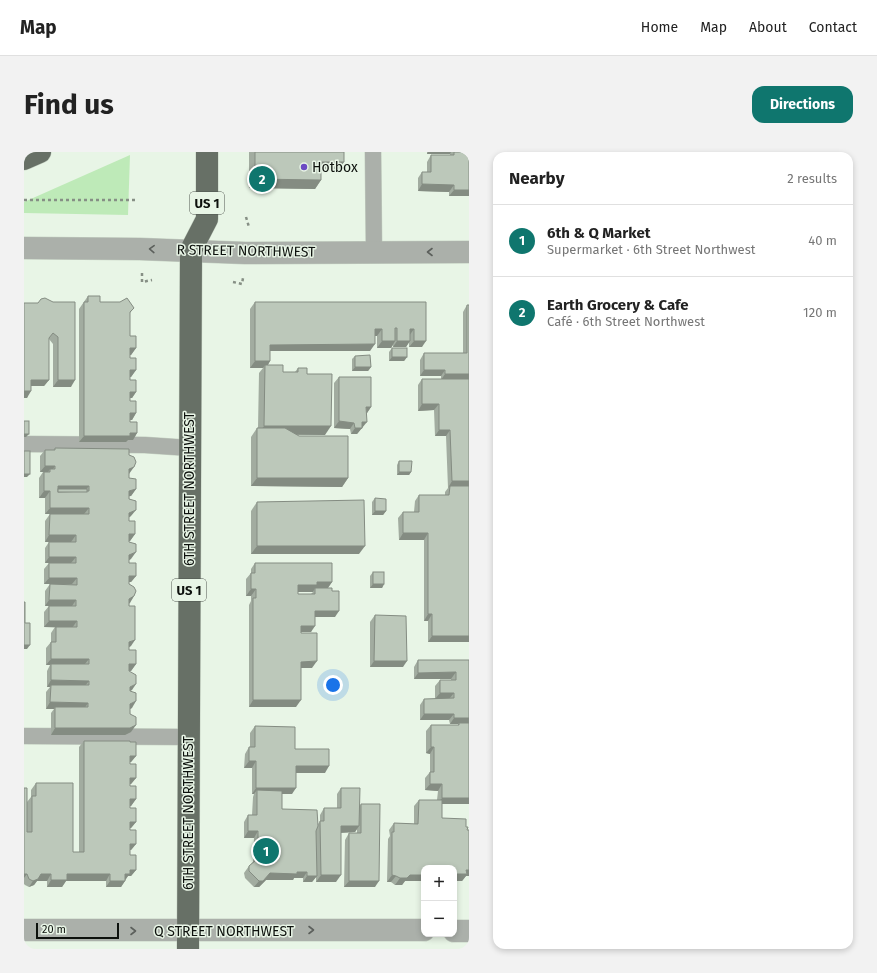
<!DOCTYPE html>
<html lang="en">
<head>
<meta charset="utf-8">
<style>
  :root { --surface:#fff; --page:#f2f2f2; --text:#222; --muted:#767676; --line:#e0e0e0; --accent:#0f766e }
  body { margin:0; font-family:"Fira Sans",sans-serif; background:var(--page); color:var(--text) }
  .controls { position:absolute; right:12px; bottom:12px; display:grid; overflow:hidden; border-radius:8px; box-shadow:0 2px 6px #0003 }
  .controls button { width:36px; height:36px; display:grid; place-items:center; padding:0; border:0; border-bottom:1px solid var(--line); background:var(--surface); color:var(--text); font:20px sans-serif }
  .scale { position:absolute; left:12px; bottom:10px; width:83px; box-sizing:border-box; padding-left:4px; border:2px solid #0d110d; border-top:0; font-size:11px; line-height:14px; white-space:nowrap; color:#0d110d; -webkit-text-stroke:3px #e8f5e6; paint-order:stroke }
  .you { position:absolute; left:309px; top:533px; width:14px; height:14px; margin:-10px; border:3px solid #fff; border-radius:50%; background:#1a73e8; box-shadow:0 0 0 6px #1a73e833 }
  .badge { display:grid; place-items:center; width:26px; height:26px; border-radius:50%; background:var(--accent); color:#fff; font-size:13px; font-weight:700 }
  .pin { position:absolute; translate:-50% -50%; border:2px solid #fff; box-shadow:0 1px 4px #0006 }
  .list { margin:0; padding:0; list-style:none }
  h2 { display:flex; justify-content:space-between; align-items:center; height:52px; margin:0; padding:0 16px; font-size:17px }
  h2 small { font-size:13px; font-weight:400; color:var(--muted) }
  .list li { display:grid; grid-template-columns:26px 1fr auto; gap:12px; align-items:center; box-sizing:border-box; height:72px; padding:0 16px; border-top:1px solid var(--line) }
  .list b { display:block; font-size:15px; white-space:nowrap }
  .list p { margin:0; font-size:13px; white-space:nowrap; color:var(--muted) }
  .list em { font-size:13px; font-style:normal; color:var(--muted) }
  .map { position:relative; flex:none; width:445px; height:797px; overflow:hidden; border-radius:12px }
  header { display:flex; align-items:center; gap:24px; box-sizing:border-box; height:56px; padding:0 20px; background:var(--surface); border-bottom:1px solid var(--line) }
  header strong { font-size:19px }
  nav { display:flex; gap:22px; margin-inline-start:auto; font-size:14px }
  .intro { display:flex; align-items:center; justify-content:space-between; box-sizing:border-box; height:96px; padding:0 24px }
  h1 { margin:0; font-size:28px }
  .button { padding:10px 18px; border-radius:12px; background:var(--accent); color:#fff; font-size:14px; font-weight:700 }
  main { display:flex; gap:24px; padding:0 24px }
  aside { flex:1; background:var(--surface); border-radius:12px; box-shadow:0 2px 6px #0003 }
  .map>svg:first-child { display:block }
  .green { fill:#beeab8 }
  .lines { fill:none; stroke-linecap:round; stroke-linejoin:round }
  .service-casing { stroke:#c5d1c3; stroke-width:17 }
  .tertiary-casing { stroke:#c5d1c3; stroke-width:23 }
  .trunk-casing { stroke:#c5d1c3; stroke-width:23 }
  .path { stroke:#868f85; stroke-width:2.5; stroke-dasharray:3 3; stroke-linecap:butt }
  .service { stroke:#abb0aa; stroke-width:16 }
  .tertiary { stroke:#abb0aa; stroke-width:22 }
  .trunk { stroke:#677066; stroke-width:22 }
  .wall { fill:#a2aca0; fill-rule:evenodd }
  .shaded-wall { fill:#848c82 }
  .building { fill:#bcc8ba; stroke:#848c82; fill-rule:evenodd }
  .oneway { stroke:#5c605c }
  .poi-dot { fill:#6c4ac3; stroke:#e8f5e6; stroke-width:1.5 }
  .labels { text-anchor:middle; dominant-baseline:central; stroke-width:3; stroke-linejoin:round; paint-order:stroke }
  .shield { fill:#e8f5e6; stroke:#4f554e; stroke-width:1 }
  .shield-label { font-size:13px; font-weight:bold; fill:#0d110d }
  .poi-label { font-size:14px; fill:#0d110d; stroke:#e8f5e6; text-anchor:start }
  .street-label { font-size:14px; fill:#0d110d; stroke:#e8f5e6 }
</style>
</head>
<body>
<header>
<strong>Map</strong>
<nav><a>Home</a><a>Map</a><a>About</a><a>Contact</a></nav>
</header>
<div class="intro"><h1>Find us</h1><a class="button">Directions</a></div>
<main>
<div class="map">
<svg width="445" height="797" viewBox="0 0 445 797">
  <rect width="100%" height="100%" fill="#e8f5e6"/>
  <!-- green -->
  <path class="green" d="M 106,3 L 104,63 L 0,61 L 0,50 Z"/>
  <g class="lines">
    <defs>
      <g id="service">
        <path d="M 349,0 L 350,100"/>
        <path d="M 0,292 L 121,293 L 166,296"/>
        <path d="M 0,584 L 164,585"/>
      </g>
      <g id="tertiary">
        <path d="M 0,96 L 116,97 L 221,101 L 445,100"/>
        <path d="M 0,778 L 400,778"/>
        <path d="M 430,779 L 445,779"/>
      </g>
      <g id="trunk">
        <path d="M 0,7 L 16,0"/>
        <path d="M 164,797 L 167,98 L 183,67 L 183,0"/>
      </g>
    </defs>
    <!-- service casing -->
    <use href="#service" class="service-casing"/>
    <!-- tertiary casing -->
    <use href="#tertiary" class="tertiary-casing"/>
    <!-- trunk casing -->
    <use href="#trunk" class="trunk-casing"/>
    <!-- path -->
    <g class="path">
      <path d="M 0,48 L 111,48"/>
      <path d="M 222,65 L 225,75"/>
      <path d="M 118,121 L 118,130 L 128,128"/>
      <path d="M 209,130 L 218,132 L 219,126"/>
    </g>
    <!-- service -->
    <use href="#service" class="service"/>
    <!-- tertiary -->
    <use href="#tertiary" class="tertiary"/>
    <!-- trunk -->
    <use href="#trunk" class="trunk"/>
  </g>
  <!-- wall -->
  <g class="wall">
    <path d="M 225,0 L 320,0 L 314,19 L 297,19 L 297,28 L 291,37 L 225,36 Z"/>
    <path d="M 391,0 L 445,0 L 445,44 L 425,44 L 425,40 L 394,39 L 394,26 L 398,20 L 403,20 L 403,10 L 407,3 L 426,3 L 426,2 L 403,2 L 403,0 Z"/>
    <path d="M 64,144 L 76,150 L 110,156 L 106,161 L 106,184 L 112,196 L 107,203 L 106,203 L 106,206 L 112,218 L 107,225 L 106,225 L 106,228 L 112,240 L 108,246 L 106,246 L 106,249 L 112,261 L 108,268 L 106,268 L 106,270 L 113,281 L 109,288 L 104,288 L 102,290 L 55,290 L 55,157 Z"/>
    <path d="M 29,150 L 47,235 L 29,235 L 29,192 L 25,187 L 25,228 L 20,234 L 7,234 L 3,246 L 0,246 L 14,151 Z"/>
    <path d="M 231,150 L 402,150 L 398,195 L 385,195 L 385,190 L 382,195 L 369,195 L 369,193 L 367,196 L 353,196 L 353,184 L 351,184 L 346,199 L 246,199 L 246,209 L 244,213 L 259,220 L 271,220 L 274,216 L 283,222 L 301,283 L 272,283 L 324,326 L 318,335 L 227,334 L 227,285 L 233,276 L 234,276 L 235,221 L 239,216 L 226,216 L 226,157 Z"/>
    <path d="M 443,153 L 445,490 L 404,490 L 404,469 L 400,469 L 400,388 L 375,388 L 374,366 L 379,360 L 390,360 L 391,349 L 395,343 L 421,343 L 421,340 L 424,336 L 422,284 L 411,284 L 410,258 L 394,259 L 394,233 L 398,227 L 417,227 L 417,224 L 396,224 L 396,208 L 400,201 L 439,201 L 439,160 Z"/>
    <path d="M 368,196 L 383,205 L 380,209 L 365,209 L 365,200 Z"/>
    <path d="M 331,204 L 347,215 L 344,219 L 328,219 L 328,207 Z"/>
    <path d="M 315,225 L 347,255 L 343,261 L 338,277 L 337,277 L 333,282 L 327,282 L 326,277 L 310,276 L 310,231 Z"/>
    <path d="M 31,296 L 105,322 L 105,326 L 112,337 L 107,344 L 105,344 L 107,364 L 105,365 L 105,369 L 111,382 L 106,389 L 105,389 L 107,407 L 105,408 L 105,411 L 112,424 L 107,430 L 105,430 L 105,432 L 110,444 L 105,451 L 107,494 L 105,495 L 105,498 L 112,512 L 107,519 L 105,519 L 108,538 L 106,539 L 108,556 L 106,557 L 107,580 L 101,583 L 27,583 L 27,561 L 30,557 L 22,557 L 22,540 L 26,535 L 23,535 L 23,519 L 26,513 L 22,513 L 22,496 L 27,490 L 27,481 L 31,475 L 20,475 L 20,460 L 25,454 L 21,454 L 21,439 L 26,432 L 20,432 L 20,417 L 25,411 L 21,411 L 21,396 L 25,390 L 21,390 L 21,369 L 26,362 L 21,362 L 21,346 L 15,346 L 15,326 L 19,320 L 16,320 L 16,304 L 21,298 L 29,298 Z"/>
    <path d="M 375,309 L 387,320 L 385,323 L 373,323 L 373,313 Z"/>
    <path d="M 351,346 L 362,359 L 359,363 L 348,363 L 348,350 Z"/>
    <path d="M 233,350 L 335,402 L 227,402 L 227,359 Z"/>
    <path d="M 231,411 L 308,430 L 304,436 L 311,465 L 291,465 L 287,480 L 277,480 L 288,516 L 277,516 L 272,555 L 225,555 L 225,453 L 227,449 L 227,444 L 222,444 L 222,427 L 227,421 L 227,417 ZM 274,440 L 289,440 L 287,442 L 274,442 Z"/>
    <path d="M 349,420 L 360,432 L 358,436 L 346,436 L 346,424 Z"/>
    <path d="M 351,463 L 379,515 L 346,515 L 346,470 Z"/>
    <path d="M 394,508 L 445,508 L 445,652 L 418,652 L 418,666 L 442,675 L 443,678 L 445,678 L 445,724 L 442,724 L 438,729 L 430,729 L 430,716 L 400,716 L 400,729 L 381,729 L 378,733 L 371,733 L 367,730 L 363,730 L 364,687 L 366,684 L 365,678 L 370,671 L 390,672 L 390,654 L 395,648 L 413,648 L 414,639 L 401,638 L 401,626 L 406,620 L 406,602 L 402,601 L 402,579 L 407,573 L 434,573 L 434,572 L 426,572 L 425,568 L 396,568 L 396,553 L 400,547 L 411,547 L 411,534 L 416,528 L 427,528 L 427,527 L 390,527 L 390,515 Z"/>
    <path d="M 231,574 L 271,597 L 301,621 L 272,621 L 268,642 L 258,642 L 258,657 L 294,672 L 296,669 L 296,663 L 300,656 L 313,656 L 313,642 L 317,636 L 335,655 L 337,652 L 351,735 L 320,735 L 321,688 L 325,681 L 333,681 L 333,677 L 331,680 L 317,681 L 312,730 L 292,730 L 292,725 L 288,730 L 279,730 L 279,726 L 270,726 L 269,728 L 242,728 L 235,735 L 230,735 L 221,726 L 220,721 L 225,714 L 229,710 L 230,686 L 220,686 L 220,670 L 224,663 L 228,663 L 229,645 L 230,642 L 228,642 L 228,616 L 220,616 L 221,602 L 225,595 L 226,595 L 226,581 Z"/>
    <path d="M 60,589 L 106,590 L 112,604 L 107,610 L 106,610 L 106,612 L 112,626 L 107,632 L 106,632 L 106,634 L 112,647 L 107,654 L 106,654 L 106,656 L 112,670 L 107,676 L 106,676 L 106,678 L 112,692 L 107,698 L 106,698 L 106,703 L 112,718 L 107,724 L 104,724 L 97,735 L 82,735 L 82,729 L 42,729 L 38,735 L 23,735 L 23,729 L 13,729 L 10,733 L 5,735 L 1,733 L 0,732 L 0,636 L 3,650 L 7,645 L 7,638 L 12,631 L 49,700 L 55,700 L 55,595 Z"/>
  </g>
  <!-- shaded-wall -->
  <g class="shaded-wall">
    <path d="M 404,0 L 427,0 L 426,2 L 403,2 Z"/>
    <path d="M 297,10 L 320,10 L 314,19 L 291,19 Z"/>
    <path d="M 231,27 L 297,28 L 291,37 L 225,36 Z"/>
    <path d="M 398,32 L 430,33 L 425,40 L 394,39 Z"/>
    <path d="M 430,38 L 445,38 L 445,44 L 425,44 Z"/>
    <path d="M 351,177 L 358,177 L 353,184 L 346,184 Z"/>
    <path d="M 386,177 L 390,177 L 385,184 Z"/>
    <path d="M 358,189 L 371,189 L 367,196 L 353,196 Z"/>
    <path d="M 373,189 L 386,189 L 382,195 L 369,195 Z"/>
    <path d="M 390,189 L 402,189 L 398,195 L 385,195 Z"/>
    <path d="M 351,192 L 346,199 L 242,199 L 246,193 Z"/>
    <path d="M 106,196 L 112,196 L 107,203 L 102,203 Z"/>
    <path d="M 368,205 L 383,205 L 380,209 L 365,209 Z"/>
    <path d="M 231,209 L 246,209 L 242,216 L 241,213 L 239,216 L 226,216 Z"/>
    <path d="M 331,215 L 347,215 L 344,219 L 328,219 Z"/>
    <path d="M 106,218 L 112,218 L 107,225 L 102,225 Z"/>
    <path d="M 400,218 L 421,218 L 417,224 L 396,224 Z"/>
    <path d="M 421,222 L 445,222 L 445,228 L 417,228 Z"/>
    <path d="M 7,228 L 25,228 L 20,234 L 3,234 Z"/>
    <path d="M 34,228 L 51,228 L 47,235 L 29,235 Z"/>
    <path d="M 0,239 L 7,239 L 3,246 L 0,246 Z"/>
    <path d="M 106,240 L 112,240 L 108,246 L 102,246 Z"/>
    <path d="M 398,252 L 415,252 L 410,258 L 394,259 Z"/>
    <path d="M 342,255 L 347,255 L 343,261 Z"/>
    <path d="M 106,261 L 112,261 L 108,268 L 102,268 Z"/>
    <path d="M 315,269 L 330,271 L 326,277 L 310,276 Z"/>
    <path d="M 338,270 L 343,270 L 333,282 L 327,282 L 331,276 Z"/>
    <path d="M 240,274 L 307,274 L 301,283 L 234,282 Z"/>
    <path d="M 415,278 L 426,278 L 422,284 L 411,284 Z"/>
    <path d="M 106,281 L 113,281 L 109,288 L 104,288 L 102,290 L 55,290 L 60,284 Z"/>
    <path d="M 0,282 L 5,282 L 2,285 L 0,285 Z"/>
    <path d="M 21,314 L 31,314 L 27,320 L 26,317 L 24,320 L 16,320 Z"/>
    <path d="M 110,315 L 105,322 L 105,317 Z"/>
    <path d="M 375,320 L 387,320 L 385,323 L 373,323 Z"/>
    <path d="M 0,322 L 6,322 L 3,325 L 0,325 Z"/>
    <path d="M 233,326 L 324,326 L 318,335 L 227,334 Z"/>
    <path d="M 428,329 L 445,329 L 445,336 L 426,334 L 424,336 Z"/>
    <path d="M 34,334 L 65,334 L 60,340 L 32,337 Z"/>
    <path d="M 112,337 L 107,344 L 101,345 L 105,339 Z"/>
    <path d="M 20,339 L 26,339 L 21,346 L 15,346 Z"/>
    <path d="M 26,356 L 65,356 L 60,362 L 21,362 Z"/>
    <path d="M 112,358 L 107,364 L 101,368 L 105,361 Z"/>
    <path d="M 351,359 L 362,359 L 359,363 L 348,363 Z"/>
    <path d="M 379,381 L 404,381 L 400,388 L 375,388 Z"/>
    <path d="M 105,382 L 111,382 L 106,389 L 101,389 Z"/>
    <path d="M 25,383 L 52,383 L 47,390 L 21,390 Z"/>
    <path d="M 233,394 L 341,394 L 335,402 L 227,402 Z"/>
    <path d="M 112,400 L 107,407 L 101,410 L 105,403 Z"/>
    <path d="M 25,405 L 52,405 L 47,411 L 21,411 Z"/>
    <path d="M 105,424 L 112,424 L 107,430 L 101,430 Z"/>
    <path d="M 25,426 L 53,426 L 48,432 L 20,432 Z"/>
    <path d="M 293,430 L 308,430 L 303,437 L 291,436 L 289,440 L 270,440 L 274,433 Z"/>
    <path d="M 349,432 L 360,432 L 358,436 L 346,436 Z"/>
    <path d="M 227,437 L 232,437 L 227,444 L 222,444 Z"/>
    <path d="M 110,444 L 106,451 L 101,454 L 105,447 Z"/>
    <path d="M 25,448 L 52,448 L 48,454 L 21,454 Z"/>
    <path d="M 291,459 L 315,459 L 311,465 L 287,465 Z"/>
    <path d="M 404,462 L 408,462 L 404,469 L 400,469 Z"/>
    <path d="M 25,469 L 53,469 L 48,476 L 20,475 Z"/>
    <path d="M 277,474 L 291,474 L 287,480 L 273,480 Z"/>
    <path d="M 408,484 L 445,484 L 445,490 L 404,490 Z"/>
    <path d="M 111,488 L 107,494 L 101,497 L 105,490 Z"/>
    <path d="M 0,493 L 6,493 L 3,497 L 0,497 Z"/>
    <path d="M 27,507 L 65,507 L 60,513 L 27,512 L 26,513 L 22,513 Z"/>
    <path d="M 293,509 L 288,516 L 272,516 L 277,510 Z"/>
    <path d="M 350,509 L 383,509 L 379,515 L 346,515 Z"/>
    <path d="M 105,512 L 112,512 L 107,519 L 101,518 Z"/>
    <path d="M 432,520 L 427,527 L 390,527 L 394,521 Z"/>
    <path d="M 27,528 L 65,529 L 60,535 L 27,533 L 26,535 L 23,535 Z"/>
    <path d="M 112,532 L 108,538 L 101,541 L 106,535 Z"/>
    <path d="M 416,541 L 430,541 L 425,547 L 411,547 Z"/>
    <path d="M 229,548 L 277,548 L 272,555 L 225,555 Z"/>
    <path d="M 112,549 L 108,556 L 101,559 L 106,552 Z"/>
    <path d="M 26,550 L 64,551 L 60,557 L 31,555 L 30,557 L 22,557 Z"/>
    <path d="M 400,562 L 430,562 L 425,568 L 396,568 Z"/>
    <path d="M 430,566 L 445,566 L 445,572 L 435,571 L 434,572 L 426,572 Z"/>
    <path d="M 112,573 L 107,580 L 101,583 L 27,583 L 31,576 Z"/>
    <path d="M 407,595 L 410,595 L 406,602 L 402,601 Z"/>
    <path d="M 106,604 L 112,604 L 107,610 L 102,610 Z"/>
    <path d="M 225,609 L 232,609 L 228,616 L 220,616 Z"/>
    <path d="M 272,614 L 305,614 L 301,621 L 268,621 Z"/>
    <path d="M 106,626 L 112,626 L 107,632 L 102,632 Z"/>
    <path d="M 406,632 L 418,632 L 414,639 L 401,638 Z"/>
    <path d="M 232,636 L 272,636 L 268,642 L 233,642 L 233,638 L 230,642 L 228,642 Z"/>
    <path d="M 418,646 L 445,646 L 445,652 L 413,652 Z"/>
    <path d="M 106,647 L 112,647 L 107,654 L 102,654 Z"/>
    <path d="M 106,670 L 112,670 L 107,676 L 101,676 Z"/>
    <path d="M 317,674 L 335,674 L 331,680 L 313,681 Z"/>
    <path d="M 224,679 L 234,679 L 230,686 L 220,686 Z"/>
    <path d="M 106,692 L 112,692 L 107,698 L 101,698 Z"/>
    <path d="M 106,718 L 112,718 L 107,724 L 104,724 L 101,728 L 101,722 Z"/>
    <path d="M 442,718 L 445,718 L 445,724 L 442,724 L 438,729 L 430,729 L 430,722 Z"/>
    <path d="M 273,720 L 283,720 L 279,726 L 270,726 L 269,728 L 242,728 L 235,735 L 230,735 L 235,729 L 246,721 Z"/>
    <path d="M 0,722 L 3,722 L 0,726 Z"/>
    <path d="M 17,722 L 27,722 L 23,729 L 13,729 L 10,733 L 5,735 L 9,729 Z"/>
    <path d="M 43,722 L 86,722 L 82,729 L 42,729 L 38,735 L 23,735 L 27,728 Z"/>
    <path d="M 297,723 L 317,723 L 312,730 L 292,730 Z"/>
    <path d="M 368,723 L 372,724 L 367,730 L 363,730 Z"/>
    <path d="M 386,723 L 400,723 L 400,729 L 381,729 L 378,733 L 371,733 L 376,726 Z"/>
    <path d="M 283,724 L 293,724 L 288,730 L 279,730 Z"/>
    <path d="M 86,729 L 101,729 L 97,735 L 82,735 Z"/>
    <path d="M 325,729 L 355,729 L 351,735 L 320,735 Z"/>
  </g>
  <!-- building -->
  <g class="building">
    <path d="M 231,0 L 320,0 L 320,10 L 297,10 L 297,28 L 231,27 Z"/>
    <path d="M 430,0 L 445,0 L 445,38 L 430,38 L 430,33 L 398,32 L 398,20 L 407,20 L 407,3 L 430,3 Z"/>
    <path d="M 64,144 L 76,144 L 76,150 L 96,150 L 103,146 L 110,156 L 106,160 L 106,184 L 112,184 L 112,196 L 106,196 L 106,206 L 112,206 L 112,218 L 106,218 L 106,228 L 112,228 L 112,240 L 106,240 L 106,249 L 112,249 L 112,261 L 106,261 L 106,270 L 113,270 L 113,281 L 106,281 L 106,284 L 60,284 L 60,150 L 64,150 Z"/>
    <path d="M 21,146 L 29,150 L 51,150 L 51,228 L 34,228 L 34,185 L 29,181 L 25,186 L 25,228 L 7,228 L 7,239 L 0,239 L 0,151 L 14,151 L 17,147 Z"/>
    <path d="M 231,150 L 402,150 L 402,189 L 390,189 L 390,177 L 386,177 L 386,189 L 373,189 L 373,176 L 371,176 L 371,189 L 358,189 L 358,177 L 351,177 L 351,192 L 246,193 L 246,209 L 231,209 Z"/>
    <path d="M 443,153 L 445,153 L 445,222 L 421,222 L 421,218 L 400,218 L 400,201 L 443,201 Z"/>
    <rect x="368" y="196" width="15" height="9"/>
    <path d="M 346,203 L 347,215 L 331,215 L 331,204 Z"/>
    <path d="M 241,213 L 259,213 L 259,220 L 274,220 L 274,216 L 283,216 L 283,222 L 308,222 L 307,274 L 240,274 Z"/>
    <path d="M 315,225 L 347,225 L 347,255 L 342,255 L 343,270 L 338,270 L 338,276 L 331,276 L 330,271 L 315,269 Z"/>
    <path d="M 398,227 L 445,227 L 445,329 L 428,329 L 426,278 L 415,278 L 415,252 L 398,252 Z"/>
    <rect x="0" y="269" width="5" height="13"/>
    <path d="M 233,276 L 261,276 L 275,284 L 324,284 L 324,326 L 233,326 Z"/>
    <path d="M 31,296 L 105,297 L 105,303 L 110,305 L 112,310 L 110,315 L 105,317 L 105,326 L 112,327 L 112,337 L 105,339 L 105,347 L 112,349 L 112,358 L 105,361 L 105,369 L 111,369 L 111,382 L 105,382 L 105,390 L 112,392 L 112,400 L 105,403 L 105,411 L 112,411 L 112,424 L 105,424 L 105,432 L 110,435 L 112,439 L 110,444 L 105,447 L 105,454 L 111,454 L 111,488 L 105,490 L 105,498 L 112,498 L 112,512 L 105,512 L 105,519 L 112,523 L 112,532 L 106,535 L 106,539 L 112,541 L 112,549 L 106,552 L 106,562 L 112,565 L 112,573 L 106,576 L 31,576 L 31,555 L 64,555 L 64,551 L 26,550 L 27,533 L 65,533 L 65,529 L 27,528 L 27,512 L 65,512 L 65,507 L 27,507 L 27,490 L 32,490 L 32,475 L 53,475 L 53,469 L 25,469 L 25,454 L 52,454 L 52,448 L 25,448 L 26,432 L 53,433 L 53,426 L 25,426 L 25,411 L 52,411 L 52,405 L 25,405 L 25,390 L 52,390 L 52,383 L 25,383 L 26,362 L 65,362 L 65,356 L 26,356 L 26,339 L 20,339 L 20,320 L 26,320 L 26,317 L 31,317 L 31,314 L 21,314 L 21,298 L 31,298 ZM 34,334 L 65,334 L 65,339 L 34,340 Z"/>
    <rect x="0" y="299" width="6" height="23"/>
    <path d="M 375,309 L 388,309 L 387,320 L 375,320 Z"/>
    <path d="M 426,334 L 445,334 L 445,484 L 408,484 L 408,462 L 404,462 L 404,381 L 379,381 L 379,360 L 395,360 L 395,343 L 425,343 Z"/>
    <rect x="34" y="337" width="29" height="3"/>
    <path d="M 351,346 L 362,347 L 362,359 L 351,359 Z"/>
    <path d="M 340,348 L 341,394 L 233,394 L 233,350 Z"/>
    <path d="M 231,411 L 308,411 L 308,430 L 293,430 L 293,433 L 274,433 L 274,442 L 291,442 L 291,436 L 308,436 L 308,439 L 315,439 L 315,459 L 291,459 L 291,474 L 277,474 L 277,481 L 293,481 L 293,509 L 277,510 L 277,548 L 229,548 L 229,446 L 232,446 L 232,437 L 227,437 L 227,421 L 231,421 Z"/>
    <rect x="349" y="420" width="11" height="12"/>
    <path d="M 0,450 L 1,450 L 1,471 L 6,471 L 6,493 L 0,493 Z"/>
    <path d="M 351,463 L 382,464 L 383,509 L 350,509 Z"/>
    <path d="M 394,508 L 445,508 L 445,566 L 430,566 L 430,562 L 400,562 L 400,547 L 430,546 L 430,541 L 416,541 L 416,528 L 432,528 L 432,520 L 394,521 Z"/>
    <path d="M 435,571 L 445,571 L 445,646 L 418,646 L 418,632 L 406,632 L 406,620 L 410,620 L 410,595 L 407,595 L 407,573 L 435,573 Z"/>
    <path d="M 231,574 L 271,575 L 271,597 L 305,597 L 305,614 L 272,614 L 272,636 L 232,636 L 232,609 L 225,609 L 225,595 L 231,595 Z"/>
    <path d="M 60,589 L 106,589 L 106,590 L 112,590 L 112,604 L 106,604 L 106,612 L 112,612 L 112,626 L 106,626 L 106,634 L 112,634 L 112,647 L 106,647 L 106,656 L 112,656 L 112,670 L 106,670 L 106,678 L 112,678 L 112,692 L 106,692 L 106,703 L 112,703 L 112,718 L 106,718 L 106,722 L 101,722 L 101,729 L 86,729 L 86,722 L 43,722 L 43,728 L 27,728 L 27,722 L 17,722 L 14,727 L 9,729 L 5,727 L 3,722 L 0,722 L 0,636 L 3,636 L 3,680 L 8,680 L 8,644 L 12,644 L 12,631 L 49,631 L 49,700 L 60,700 Z"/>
    <path d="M 317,636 L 336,636 L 335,674 L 317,674 L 317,723 L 297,723 L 296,669 L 300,669 L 300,656 L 317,656 Z"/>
    <path d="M 233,638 L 258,639 L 258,657 L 293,658 L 294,674 L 292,679 L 293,724 L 283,724 L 283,720 L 273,720 L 273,722 L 246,721 L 239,729 L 235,729 L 225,719 L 225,714 L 232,708 L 234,708 L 234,679 L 224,679 L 224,663 L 233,663 Z"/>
    <path d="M 395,648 L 418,648 L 418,666 L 442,667 L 442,675 L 444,675 L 443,678 L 445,678 L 445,718 L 442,718 L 443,722 L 430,722 L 430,716 L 400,716 L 400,723 L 386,723 L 383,726 L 376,726 L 372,724 L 368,723 L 368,680 L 370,680 L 370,671 L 394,672 Z"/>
    <path d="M 337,652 L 356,652 L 355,729 L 325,729 L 325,681 L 337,681 Z"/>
  </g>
  <!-- one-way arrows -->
  <defs><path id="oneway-chevron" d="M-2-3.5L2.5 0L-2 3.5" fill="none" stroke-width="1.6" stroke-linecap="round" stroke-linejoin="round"/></defs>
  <g class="oneway">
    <use href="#oneway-chevron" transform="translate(128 97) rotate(-178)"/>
    <use href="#oneway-chevron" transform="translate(406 100) rotate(180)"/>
    <use href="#oneway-chevron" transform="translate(287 778)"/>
    <use href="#oneway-chevron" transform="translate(109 779)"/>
  </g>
  <!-- markers -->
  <circle class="poi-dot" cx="280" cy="15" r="4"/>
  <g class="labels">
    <!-- shield labels -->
    <g class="shield">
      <rect x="166" y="40" width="34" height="22" rx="3"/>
      <rect x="148" y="427" width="34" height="22" rx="3"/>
    </g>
    <g class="shield-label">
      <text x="183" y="51">US 1</text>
      <text x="165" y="438">US 1</text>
    </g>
    <!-- poi labels -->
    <g class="poi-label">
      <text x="288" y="15">Hotbox</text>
    </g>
    <!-- street labels -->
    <g class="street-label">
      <text transform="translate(222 99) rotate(1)">R STREET NORTHWEST</text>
      <text transform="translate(165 337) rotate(-90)">6TH STREET NORTHWEST</text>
      <text transform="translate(164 661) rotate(-90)">6TH STREET NORTHWEST</text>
      <text x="200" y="779">Q STREET NORTHWEST</text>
    </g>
  </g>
</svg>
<div class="controls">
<button>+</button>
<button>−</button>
</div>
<div class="scale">20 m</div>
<div class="you"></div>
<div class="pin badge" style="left:242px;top:699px">1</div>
<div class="pin badge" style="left:238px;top:27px">2</div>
</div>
<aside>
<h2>Nearby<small>2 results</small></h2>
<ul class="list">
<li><span class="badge">1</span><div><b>6th &amp; Q Market</b><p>Supermarket · 6th Street Northwest</p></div><em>40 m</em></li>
<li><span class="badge">2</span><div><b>Earth Grocery &amp; Cafe</b><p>Café · 6th Street Northwest</p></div><em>120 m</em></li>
</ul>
</aside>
</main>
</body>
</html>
